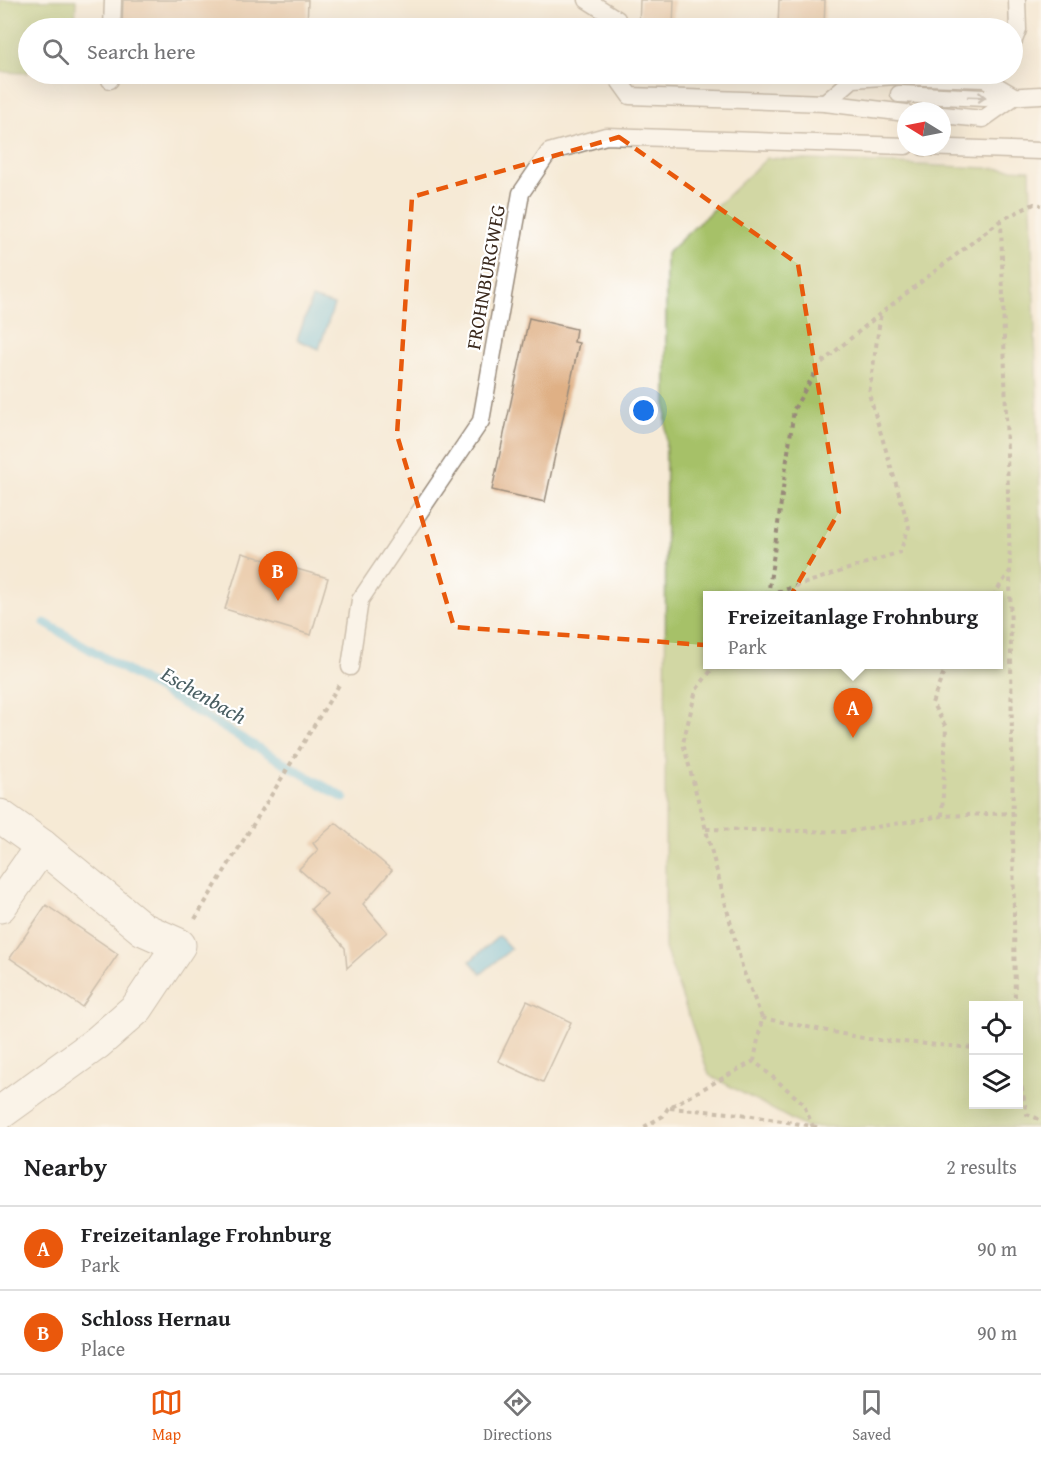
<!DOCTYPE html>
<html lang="en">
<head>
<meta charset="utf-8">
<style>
  :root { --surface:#fff; --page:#f2f2f2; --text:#202124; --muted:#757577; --line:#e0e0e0; --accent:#ea580c }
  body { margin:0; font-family:"Gentium Book Plus",serif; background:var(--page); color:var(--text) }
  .controls { position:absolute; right:18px; bottom:18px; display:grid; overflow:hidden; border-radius:0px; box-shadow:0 6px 24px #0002 }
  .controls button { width:54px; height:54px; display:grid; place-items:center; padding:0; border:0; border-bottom:2px solid var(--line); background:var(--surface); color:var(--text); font:30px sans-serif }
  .compass { position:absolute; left:897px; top:102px; width:54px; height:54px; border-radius:50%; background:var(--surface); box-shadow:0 6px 24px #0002; rotate:280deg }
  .you { position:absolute; left:644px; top:411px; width:21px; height:21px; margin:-15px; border:4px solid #fff; border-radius:50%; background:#1a73e8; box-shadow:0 0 0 9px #1a73e833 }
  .badge { display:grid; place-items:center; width:39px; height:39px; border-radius:50%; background:var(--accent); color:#fff; font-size:20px; font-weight:700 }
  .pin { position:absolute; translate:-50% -50px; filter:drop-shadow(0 2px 3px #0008) }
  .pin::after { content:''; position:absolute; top:32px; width:21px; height:18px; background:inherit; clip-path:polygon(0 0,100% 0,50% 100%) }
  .popup { position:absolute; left:703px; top:591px; width:300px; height:78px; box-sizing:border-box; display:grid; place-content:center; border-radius:0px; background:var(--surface); filter:drop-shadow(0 2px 4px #0005); font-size:20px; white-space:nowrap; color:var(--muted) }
  .popup b { font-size:22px; color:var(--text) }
  .popup::after { content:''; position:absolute; left:50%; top:100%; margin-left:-12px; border:12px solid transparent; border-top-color:var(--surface) }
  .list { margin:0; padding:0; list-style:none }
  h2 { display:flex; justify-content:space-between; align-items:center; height:78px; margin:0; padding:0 24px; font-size:26px }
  h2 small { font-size:20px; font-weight:400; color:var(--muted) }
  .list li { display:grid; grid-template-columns:39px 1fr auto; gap:18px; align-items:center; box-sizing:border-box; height:84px; padding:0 24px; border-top:2px solid var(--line) }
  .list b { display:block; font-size:22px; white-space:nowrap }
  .list p { margin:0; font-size:20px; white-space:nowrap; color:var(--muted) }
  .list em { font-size:20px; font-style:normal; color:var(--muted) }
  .icon { flex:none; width:33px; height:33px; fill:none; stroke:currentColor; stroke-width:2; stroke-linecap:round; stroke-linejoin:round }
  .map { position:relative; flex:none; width:1041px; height:1127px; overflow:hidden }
  .search { position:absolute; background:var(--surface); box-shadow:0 6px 24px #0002; left:18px; right:18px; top:18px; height:66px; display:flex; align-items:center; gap:15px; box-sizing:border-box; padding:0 21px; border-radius:33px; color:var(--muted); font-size:22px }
  .sheet { height:246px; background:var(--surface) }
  nav { display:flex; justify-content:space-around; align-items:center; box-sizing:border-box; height:84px; border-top:2px solid var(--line); background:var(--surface); font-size:16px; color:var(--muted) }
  nav a { display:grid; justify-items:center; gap:3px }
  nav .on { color:var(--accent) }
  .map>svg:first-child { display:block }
  .green { fill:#a6c168; stroke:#707643; stroke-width:1.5; fill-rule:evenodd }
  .water { fill:#62bee0; stroke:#4e747f; stroke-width:1.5 }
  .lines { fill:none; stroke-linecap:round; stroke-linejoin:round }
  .stream { stroke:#62bee0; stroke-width:9 }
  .building { fill:#dfb085 }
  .lane-casing { stroke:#988a7a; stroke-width:19 }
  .street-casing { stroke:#988a7a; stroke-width:35 }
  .path { stroke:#988a7a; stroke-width:4; stroke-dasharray:4.5 4.5; stroke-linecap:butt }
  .lane { stroke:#fff; stroke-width:16 }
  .street { stroke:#fff; stroke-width:33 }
  .oneway { stroke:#a79f9a }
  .marked { fill:none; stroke:#e8590c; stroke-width:4.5; stroke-dasharray:12 8; stroke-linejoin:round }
  .labels { text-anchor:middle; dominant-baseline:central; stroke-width:4.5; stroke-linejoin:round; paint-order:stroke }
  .street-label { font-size:20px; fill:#3b2a1e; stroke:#fff }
  .water-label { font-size:21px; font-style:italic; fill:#495e62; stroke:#fff }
</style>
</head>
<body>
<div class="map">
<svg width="1041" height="1127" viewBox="0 0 1041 1127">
  <rect width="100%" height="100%" fill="#fff"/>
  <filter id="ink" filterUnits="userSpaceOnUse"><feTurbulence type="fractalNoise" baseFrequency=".0167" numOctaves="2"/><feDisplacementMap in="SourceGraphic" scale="12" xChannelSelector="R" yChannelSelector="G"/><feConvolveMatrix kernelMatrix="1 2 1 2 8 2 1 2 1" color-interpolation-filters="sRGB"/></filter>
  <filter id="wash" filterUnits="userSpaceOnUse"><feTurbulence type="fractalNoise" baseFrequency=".008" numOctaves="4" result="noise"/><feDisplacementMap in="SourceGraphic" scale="24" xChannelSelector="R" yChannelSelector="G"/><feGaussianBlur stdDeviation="1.35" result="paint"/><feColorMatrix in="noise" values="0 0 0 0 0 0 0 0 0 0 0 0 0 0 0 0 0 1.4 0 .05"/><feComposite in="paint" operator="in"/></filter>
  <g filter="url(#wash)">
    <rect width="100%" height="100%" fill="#f6ead6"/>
    <!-- green -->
    <g class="green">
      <path d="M 0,0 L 76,0 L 75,28 L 28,28 L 28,73 L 0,72 Z"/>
      <path d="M 767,158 L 1030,170 L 1041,529 L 1041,1127 L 805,1127 L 709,1075 L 665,948 L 666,254 ZM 708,596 L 998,596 L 998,664 L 708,664 ZM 974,1006 L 1018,1006 L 1018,1104 L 974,1104 Z"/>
    </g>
    <!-- water -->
    <g class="water">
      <path d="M 312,298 L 334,305 L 319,349 L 297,340 Z"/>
      <path d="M 499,936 L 511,949 L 481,974 L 470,961 Z"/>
    </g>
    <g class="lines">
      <!-- stream -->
      <path class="stream" d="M 45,623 L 344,798"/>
    </g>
    <g id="blocks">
      <!-- building -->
      <g class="building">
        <path d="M 123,0 L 308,0 L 307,28 L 122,28 Z"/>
        <path d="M 640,0 L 674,0 L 673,28 L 639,28 Z"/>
        <path d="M 779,0 L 825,0 L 824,28 L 778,28 Z"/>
        <path d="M 529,318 L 576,329 L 574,342 L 579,343 L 545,502 L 492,490 Z"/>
        <path d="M 242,553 L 328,578 L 311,635 L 225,609 Z"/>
        <path d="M 336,823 L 392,870 L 363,904 L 387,932 L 347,968 L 345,948 L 311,909 L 327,894 L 299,869 L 318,850 L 313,843 Z"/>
        <path d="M 46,905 L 118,954 L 82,1007 L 10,958 Z"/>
        <path d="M 527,1001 L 571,1022 L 543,1082 L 498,1061 Z"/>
      </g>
    </g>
  </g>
  <g filter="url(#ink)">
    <use href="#blocks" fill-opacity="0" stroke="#988a7a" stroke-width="1.5"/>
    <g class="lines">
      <defs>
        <g id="lane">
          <path d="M 587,0 L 617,19 L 617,27"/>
          <path d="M 112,28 L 113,0"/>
          <path d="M 1012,45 L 1018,30 L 1017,0"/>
          <path d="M 615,75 L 630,96 L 825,103 L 906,113"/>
          <path d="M 110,80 L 111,74"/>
          <path d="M 899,94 L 985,98 L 1041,95"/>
          <path d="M 825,103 L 853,79 L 896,76 L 985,79 L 1014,96"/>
          <path d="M 942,115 L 983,119 L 1014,97"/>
          <path d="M 923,147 L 1041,151"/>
          <path d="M 350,667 L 360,600 L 481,421 L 521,193 L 549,152 L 606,136 L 906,146"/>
        </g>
        <g id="street">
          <path d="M 0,816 L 42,846 L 143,929 L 179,945 L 137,1008 L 97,1043 L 0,1113"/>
          <path d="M 0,906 L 42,846"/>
        </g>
      </defs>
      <!-- lane casing -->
      <use href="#lane" class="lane-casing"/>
      <!-- street casing -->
      <use href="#street" class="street-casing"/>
      <!-- path -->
      <g class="path">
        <path d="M 769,595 L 900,552 L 909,527 L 869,394 L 881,313"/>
        <path d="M 768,596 L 794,409 L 820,364 L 881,313 L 1001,220"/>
        <path d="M 993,596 L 1010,571"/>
        <path d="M 716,664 L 696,690 L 683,743 L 743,970 L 762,1018 L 754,1061"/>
        <path d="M 942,816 L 946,727 L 932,703 L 947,664"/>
        <path d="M 706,829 L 846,832 L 942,816 L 1013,813"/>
        <path d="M 195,919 L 339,685"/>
        <path d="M 1015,1006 L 1010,570 L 1001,220 L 1034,204 L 1041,205"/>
        <path d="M 762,1018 L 868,1039 L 974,1048"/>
        <path d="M 1018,1069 L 1027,1114 L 1041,1120"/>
        <path d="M 670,1108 L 740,1114 L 818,1127"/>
        <path d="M 644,1127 L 663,1116 L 668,1108 L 754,1061 L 803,1103 L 813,1127"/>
      </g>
      <!-- lane -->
      <use href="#lane" class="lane"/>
      <!-- street -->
      <use href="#street" class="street"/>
    </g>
    <!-- one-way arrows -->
    <defs><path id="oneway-shaft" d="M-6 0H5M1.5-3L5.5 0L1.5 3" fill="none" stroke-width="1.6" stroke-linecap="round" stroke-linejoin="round" transform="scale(1.5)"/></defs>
    <use class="oneway" href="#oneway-shaft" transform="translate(977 97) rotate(2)"/>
  </g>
  <!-- marked area -->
  <path d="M0 0H1041V1127H0ZM 619,137 L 798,264 L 839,512 L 760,649 L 454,627 L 397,435 L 412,197 Z" fill="#f6ead6" fill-opacity=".55" fill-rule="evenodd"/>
  <path class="marked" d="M 619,137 L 798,264 L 839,512 L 760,649 L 454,627 L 397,435 L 412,197 Z"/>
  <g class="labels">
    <!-- street labels -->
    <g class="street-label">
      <text transform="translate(485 277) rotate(-80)">FROHNBURGWEG</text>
    </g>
    <!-- water labels -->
    <g class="water-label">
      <text transform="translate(204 695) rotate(30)">Eschenbach</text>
    </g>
  </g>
</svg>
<div class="controls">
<button><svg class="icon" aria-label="locate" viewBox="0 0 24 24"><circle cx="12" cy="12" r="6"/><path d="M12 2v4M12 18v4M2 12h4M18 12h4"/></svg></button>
<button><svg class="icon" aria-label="layers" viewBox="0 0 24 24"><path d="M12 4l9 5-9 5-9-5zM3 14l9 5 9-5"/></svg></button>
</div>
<svg class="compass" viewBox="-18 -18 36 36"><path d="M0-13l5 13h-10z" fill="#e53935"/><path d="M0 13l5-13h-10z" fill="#757577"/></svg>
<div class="you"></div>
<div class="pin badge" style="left:853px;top:738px">A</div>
<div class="popup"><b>Freizeitanlage Frohnburg</b>Park</div>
<div class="pin badge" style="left:278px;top:601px">B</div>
<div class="search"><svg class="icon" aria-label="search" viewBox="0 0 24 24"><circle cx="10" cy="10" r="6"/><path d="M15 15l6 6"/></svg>Search here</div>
</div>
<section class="sheet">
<h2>Nearby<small>2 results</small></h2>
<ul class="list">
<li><span class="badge">A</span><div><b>Freizeitanlage Frohnburg</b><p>Park</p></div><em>90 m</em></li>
<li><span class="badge">B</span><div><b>Schloss Hernau</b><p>Place</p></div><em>90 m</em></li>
</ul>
</section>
<nav>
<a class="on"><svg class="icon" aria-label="map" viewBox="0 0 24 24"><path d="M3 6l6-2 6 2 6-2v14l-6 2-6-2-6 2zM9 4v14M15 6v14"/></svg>Map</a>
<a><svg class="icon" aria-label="directions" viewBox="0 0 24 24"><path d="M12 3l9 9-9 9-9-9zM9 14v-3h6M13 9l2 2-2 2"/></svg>Directions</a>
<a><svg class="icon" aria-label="saved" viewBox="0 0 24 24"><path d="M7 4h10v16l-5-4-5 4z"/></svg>Saved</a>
</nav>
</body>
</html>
